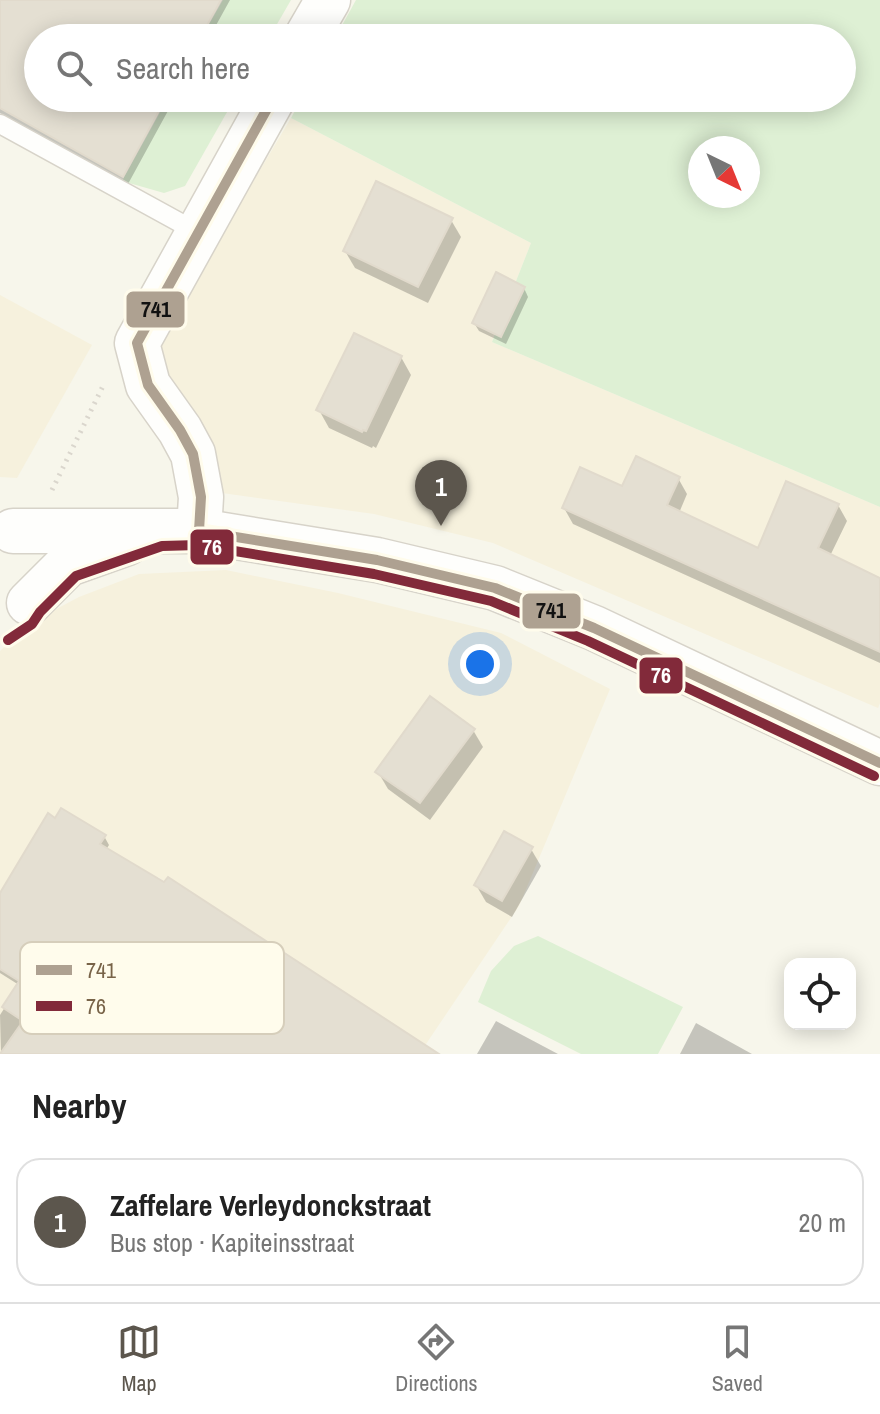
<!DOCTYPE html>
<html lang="en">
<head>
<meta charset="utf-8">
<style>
  :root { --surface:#fff; --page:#f2f2f2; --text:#222; --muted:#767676; --line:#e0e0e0; --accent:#5c564d }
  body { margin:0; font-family:"Archivo Narrow",sans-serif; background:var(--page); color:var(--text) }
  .controls { position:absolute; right:24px; bottom:24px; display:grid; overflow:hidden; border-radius:16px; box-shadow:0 4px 20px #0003 }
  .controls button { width:72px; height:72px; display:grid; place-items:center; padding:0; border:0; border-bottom:2px solid var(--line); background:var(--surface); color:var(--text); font:40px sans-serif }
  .compass { position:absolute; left:688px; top:136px; width:72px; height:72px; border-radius:50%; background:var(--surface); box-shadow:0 4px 20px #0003; rotate:137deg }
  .you { position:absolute; left:480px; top:664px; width:28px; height:28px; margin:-20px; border:6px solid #fff; border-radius:50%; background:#1a73e8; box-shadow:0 0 0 12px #1a73e833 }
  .badge { display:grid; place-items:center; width:52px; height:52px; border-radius:50%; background:var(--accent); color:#fff; font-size:26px; font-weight:700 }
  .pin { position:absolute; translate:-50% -66px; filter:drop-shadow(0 2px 4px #0008) }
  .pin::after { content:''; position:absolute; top:42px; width:28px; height:24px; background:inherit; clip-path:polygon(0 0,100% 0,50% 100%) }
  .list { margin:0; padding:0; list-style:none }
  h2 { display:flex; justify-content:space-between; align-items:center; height:104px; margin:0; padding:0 32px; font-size:34px }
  h2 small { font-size:26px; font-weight:400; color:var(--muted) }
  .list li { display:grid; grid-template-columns:52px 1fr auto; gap:24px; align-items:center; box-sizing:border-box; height:128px; margin:0 16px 16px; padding:0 16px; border:2px solid var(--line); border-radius:24px }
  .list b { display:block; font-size:30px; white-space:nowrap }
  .list p { margin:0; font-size:26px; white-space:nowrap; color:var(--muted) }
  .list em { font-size:26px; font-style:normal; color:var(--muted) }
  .icon { flex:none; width:44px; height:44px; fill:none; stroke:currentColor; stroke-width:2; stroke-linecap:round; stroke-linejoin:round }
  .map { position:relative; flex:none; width:880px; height:1054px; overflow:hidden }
  .search { position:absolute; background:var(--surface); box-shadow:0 4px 20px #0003; left:24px; right:24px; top:24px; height:88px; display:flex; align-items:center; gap:20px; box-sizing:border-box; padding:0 28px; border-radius:44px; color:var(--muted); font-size:30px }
  .sheet { height:248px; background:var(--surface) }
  nav { display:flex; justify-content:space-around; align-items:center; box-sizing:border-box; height:112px; border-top:2px solid var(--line); background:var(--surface); font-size:22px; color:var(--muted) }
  nav a { display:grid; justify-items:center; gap:4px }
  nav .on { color:var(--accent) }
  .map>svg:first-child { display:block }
  .residential { fill:#f6f1dd }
  .green { fill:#def0d4; fill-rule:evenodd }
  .shadow { fill:#0003 }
  .building { fill:#e4dfd2; stroke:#e1dacc; stroke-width:2 }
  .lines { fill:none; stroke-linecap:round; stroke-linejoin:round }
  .service-casing { stroke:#d7d3c9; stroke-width:21 }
  .tertiary-casing { stroke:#d7d3c9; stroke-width:47 }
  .path { stroke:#dad6cd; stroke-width:5; stroke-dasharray:2 6; stroke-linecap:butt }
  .service { stroke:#fefefc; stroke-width:18 }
  .tertiary { stroke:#fefefc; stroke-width:44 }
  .bus-1-casing { stroke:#fffcec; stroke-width:16 }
  .bus-2-casing { stroke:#fffcec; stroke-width:16 }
  .bus-1 { stroke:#aea191; stroke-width:10 }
  .bus-2 { stroke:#822a3a; stroke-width:10 }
  .key { fill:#fffcec; stroke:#d6cebb; stroke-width:2 }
  .key-label { font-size:22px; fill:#786348 }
  .line-badge { stroke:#fffcec; stroke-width:3 }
  .badge-label { font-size:22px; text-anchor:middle; font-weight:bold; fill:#fff }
  .pale-badge-label { font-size:22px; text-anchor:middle; font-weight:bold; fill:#111 }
</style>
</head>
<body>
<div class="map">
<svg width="880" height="1054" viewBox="0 0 880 1054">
  <rect width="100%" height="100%" fill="#f7f6eb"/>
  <!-- residential -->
  <g class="residential">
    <path d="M 291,118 L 531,243 L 492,342 L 880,507 L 880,703 L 878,708 L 493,543 L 374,514 L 222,493 L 160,366 L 160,338 Z"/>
    <path d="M 0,295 L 92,345 L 17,478 L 0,477 Z"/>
    <path d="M 226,570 L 338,593 L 501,633 L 610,689 L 519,906 L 424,1047 L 158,877 L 45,1054 L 0,1054 L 0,651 L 30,623 L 79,597 L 139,574 Z"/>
  </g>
  <!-- green -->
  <g class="green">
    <path d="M 223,0 L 291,0 L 269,38 L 201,38 Z"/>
    <path d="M 356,0 L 880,0 L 880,507 L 492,342 L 531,243 L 291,118 L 302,98 L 842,98 L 842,38 L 335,38 ZM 700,148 L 748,148 L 748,196 L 700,196 Z"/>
    <path d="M 168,98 L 235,98 L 185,186 L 164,193 L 122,181 Z"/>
    <path d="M 538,936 L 683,1007 L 658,1054 L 581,1054 L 478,1002 L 491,971 L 514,946 Z"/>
  </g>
  <!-- shadow -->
  <g class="shadow">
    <path d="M 0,0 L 230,0 L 209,38 L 38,38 L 38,98 L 175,98 L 128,184 L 0,113 Z"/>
    <path d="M 451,220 L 461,237 L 428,303 L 355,268 L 345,251 Z"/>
    <path d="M 524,288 L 528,297 L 506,344 L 479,331 L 474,323 Z"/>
    <path d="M 401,357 L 411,375 L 376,448 L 373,446 L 372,448 L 329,428 L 319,410 Z"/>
    <path d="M 678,478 L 687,494 L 679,513 L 759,550 L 838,505 L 847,521 L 830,556 L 880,580 L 880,663 L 573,524 L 564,508 L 623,488 Z"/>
    <path d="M 473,730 L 483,747 L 430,820 L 388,789 L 378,772 Z"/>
    <path d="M 104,836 L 109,845 L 106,850 L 435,1054 L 1,1054 L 0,1015 L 19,985 L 0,973 L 0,896 Z"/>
    <path d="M 531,849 L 541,866 L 512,917 L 486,902 L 476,885 Z"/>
    <path d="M 496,1021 L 558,1054 L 477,1054 Z"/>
    <path d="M 696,1023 L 752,1054 L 680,1054 Z"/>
  </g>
  <!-- building -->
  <g class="building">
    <path d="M 0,0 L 221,0 L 200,38 L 38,38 L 38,98 L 166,98 L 123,177 L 0,108 Z"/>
    <path d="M 376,181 L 453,218 L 418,287 L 343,251 Z"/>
    <path d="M 496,272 L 525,287 L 501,337 L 472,323 Z"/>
    <path d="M 354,333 L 402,356 L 366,431 L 363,430 L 362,432 L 316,410 Z"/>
    <path d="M 636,456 L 680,477 L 667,505 L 758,548 L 786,481 L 839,504 L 818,548 L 880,578 L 880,652 L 562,508 L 580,467 L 622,486 Z"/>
    <path d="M 430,696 L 475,729 L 420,803 L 375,772 Z"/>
    <path d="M 61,808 L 106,835 L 100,844 L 164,882 L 168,877 L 439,1054 L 0,1054 L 23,1021 L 2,1007 L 19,981 L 0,969 L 0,893 L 48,813 L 55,818 Z"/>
    <path d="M 504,831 L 533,847 L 502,901 L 474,885 Z"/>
  </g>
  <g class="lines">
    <defs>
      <path id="service" d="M 0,124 L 197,232"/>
      <g id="tertiary">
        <path d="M 306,38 L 328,0"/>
        <path d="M 13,531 L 199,531 L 377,560 L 495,588 L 594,628 L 880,763"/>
        <path d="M 199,531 L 201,497 L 193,454 L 180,430 L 148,385 L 137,343 L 273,98"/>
        <path d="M 29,603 L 68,564 L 127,543"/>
      </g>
    </defs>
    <!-- service casing -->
    <use href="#service" class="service-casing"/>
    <!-- tertiary casing -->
    <use href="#tertiary" class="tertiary-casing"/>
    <!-- path -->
    <path class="path" d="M 52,490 L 104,384"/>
    <!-- service -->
    <use href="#service" class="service"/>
    <!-- tertiary -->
    <use href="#tertiary" class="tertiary"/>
    <defs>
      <g id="bus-1">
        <path d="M 199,531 L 377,560 L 495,588 L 594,628 L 880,763"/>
        <path d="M 199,531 L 201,497 L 193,454 L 180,430 L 148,385 L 137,343 L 273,98"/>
      </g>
      <path id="bus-2" d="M 8,640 L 32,624 L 40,612 L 76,576 L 162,546 L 198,545 L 374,574 L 491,601 L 588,641 L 874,776"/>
    </defs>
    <!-- bus-1 casing -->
    <use href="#bus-1" class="bus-1-casing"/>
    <!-- bus-2 casing -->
    <use href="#bus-2" class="bus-2-casing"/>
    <!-- bus-1 -->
    <use href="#bus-1" class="bus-1"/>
    <!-- bus-2 -->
    <use href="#bus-2" class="bus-2"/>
  </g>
  <!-- legend -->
  <rect x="20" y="942" width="264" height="92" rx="12" class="key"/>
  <rect x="36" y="965" width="36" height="10" fill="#aea191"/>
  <rect x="36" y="1001" width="36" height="10" fill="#822a3a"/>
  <g class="key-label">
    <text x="86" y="978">741</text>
    <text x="86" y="1014">76</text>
  </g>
  <g class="line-badge">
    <rect x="125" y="290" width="61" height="39" rx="8" fill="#aea191"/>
    <rect x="189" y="528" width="46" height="38" rx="8" fill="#822a3a"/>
    <rect x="521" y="592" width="61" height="38" rx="8" fill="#aea191"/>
    <rect x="638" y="656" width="46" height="39" rx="8" fill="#822a3a"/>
  </g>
  <g class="badge-label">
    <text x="212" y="555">76</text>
    <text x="661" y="683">76</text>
  </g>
  <g class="pale-badge-label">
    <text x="156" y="317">741</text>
    <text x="551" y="618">741</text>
  </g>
</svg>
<div class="controls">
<button><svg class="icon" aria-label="locate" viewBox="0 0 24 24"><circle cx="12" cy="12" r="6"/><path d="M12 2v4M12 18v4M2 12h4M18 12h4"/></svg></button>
</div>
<svg class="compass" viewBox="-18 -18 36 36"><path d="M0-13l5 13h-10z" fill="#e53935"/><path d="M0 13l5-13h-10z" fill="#767676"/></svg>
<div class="you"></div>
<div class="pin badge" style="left:441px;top:526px">1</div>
<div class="search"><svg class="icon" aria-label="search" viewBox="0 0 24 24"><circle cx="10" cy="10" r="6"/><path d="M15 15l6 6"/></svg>Search here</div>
</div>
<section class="sheet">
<h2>Nearby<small></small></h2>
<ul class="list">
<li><span class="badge">1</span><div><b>Zaffelare Verleydonckstraat</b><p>Bus stop · Kapiteinsstraat</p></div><em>20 m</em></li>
</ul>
</section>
<nav>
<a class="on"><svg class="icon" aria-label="map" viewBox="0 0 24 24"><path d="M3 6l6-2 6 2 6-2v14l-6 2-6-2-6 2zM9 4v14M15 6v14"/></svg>Map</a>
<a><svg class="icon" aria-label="directions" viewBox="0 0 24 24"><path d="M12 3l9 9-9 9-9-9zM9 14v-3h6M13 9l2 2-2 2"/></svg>Directions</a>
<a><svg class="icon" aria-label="saved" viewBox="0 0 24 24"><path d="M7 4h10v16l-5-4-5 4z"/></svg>Saved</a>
</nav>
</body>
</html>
